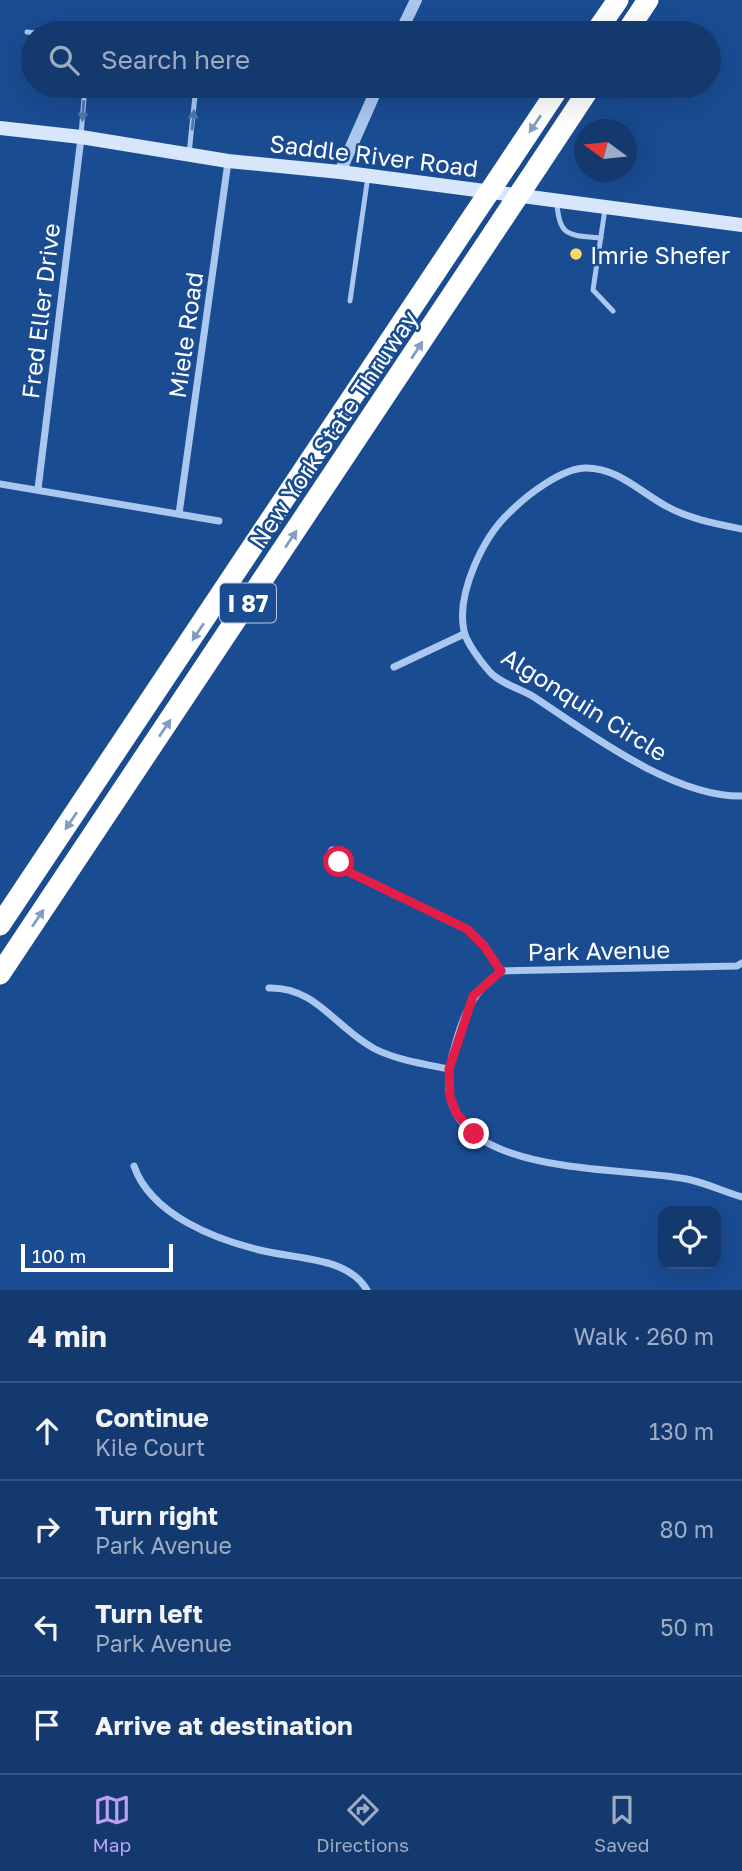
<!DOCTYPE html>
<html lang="en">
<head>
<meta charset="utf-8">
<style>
  :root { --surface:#14396e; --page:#214476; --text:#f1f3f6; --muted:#9dacc2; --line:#335381; --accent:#bca0f2 }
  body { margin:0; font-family:"Golos Text",sans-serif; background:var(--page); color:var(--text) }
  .controls { position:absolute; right:21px; bottom:21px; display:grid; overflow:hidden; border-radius:14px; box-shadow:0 7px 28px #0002 }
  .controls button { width:63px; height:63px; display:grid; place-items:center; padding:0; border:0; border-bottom:2px solid var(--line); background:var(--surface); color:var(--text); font:35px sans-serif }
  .compass { position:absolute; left:574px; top:119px; width:63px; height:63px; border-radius:50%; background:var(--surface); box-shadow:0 7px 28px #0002; rotate:285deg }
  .scale { position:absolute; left:21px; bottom:18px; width:152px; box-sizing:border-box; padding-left:7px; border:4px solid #fff; border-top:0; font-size:19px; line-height:24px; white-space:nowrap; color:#fff; -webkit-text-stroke:5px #1a4c92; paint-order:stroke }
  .stop { position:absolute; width:21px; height:21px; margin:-16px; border:5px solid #e11d48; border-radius:50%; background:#fff }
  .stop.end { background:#e11d48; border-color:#fff; box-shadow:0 2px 7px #0008 }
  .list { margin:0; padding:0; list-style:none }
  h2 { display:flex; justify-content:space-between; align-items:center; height:91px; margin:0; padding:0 28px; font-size:30px }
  h2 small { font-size:23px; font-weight:400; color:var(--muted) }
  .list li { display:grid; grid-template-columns:46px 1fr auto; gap:21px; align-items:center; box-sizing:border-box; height:98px; padding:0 28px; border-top:2px solid var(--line) }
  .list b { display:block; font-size:26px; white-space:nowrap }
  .list p { margin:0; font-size:23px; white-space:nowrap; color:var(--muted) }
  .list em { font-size:23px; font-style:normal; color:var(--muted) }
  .icon { flex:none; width:38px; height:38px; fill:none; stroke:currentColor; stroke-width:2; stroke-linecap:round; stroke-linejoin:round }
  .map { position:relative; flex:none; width:742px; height:1290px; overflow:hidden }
  .search { position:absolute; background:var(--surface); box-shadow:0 7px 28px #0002; left:21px; right:21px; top:21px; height:77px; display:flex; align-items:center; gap:18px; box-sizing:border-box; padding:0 24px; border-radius:38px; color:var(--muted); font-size:26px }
  .sheet { height:483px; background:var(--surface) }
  nav { display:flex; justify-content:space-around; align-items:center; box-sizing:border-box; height:98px; border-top:2px solid var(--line); background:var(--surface); font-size:19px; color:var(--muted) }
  nav a { display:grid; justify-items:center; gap:4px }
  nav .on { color:var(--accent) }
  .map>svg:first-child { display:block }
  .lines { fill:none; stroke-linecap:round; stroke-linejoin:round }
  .service { stroke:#aac7ef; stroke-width:5 }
  .minor { stroke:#aac7ef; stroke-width:7 }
  .tertiary { stroke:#aac7ef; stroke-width:12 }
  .secondary { stroke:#d7e6fb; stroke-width:14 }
  .motorway { stroke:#fff; stroke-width:21 }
  .motorway-bridge { stroke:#fff; stroke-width:21 }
  .oneway { fill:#4c77b3 }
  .oneway2 { fill:#819dc3 }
  .route { stroke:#e11d48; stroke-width:9 }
  .poi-dot { fill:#ffd768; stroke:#1a4c92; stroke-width:2.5 }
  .labels { text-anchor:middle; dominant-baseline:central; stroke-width:5; stroke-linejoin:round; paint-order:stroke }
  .shield { fill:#1a4c92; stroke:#bac9de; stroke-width:2 }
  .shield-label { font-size:23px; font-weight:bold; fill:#fff }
  .street-label { font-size:24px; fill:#fff; stroke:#1a4c92 }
  .poi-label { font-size:24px; fill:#fff; stroke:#1a4c92; text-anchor:start }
</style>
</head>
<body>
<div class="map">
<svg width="742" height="1290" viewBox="0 0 742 1290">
  <rect width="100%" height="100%" fill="#1a4c92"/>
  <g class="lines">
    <!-- service -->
    <g class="service">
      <path d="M 27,32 L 36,33"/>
      <path d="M 81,135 L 85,86"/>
      <path d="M 189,154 L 196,86"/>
      <path d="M 557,203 C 559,238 570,235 601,238"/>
      <path d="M 605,209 L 593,290 L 613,311"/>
      <path d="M 350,301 L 368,176"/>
    </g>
    <!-- minor -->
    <g class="minor">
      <path d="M 0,484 L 219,521"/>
      <path d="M 38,489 L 81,138"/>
      <path d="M 179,514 L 228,162"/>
      <path d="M 742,529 C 717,524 689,519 666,506 C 640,492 618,468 586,468 C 562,468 527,495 510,512 C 483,537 456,594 464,631 C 466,642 481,662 489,671 C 499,683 521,689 534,697 C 590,734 673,797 742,796"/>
      <path d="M 394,667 L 464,634"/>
      <path d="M 332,850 L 339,862 L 351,873 L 467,929 L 484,945 L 501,971"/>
      <path d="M 742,963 L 737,966 L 501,971 C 470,993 461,1021 452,1056 C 419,1182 620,1164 691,1180 C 708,1184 725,1192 742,1197"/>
      <path d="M 269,988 C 317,987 335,1028 375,1049 C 397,1060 424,1064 449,1069"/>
      <path d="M 134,1166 C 151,1215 216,1240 264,1251 C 297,1259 348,1257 367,1290"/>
    </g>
    <!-- tertiary -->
    <g class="tertiary">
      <path d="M 400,33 L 416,0"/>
      <path d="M 340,172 L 378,86"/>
    </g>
    <!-- secondary -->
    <path class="secondary" d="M 0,128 L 81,137 L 228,161 L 340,172 L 742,225"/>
    <!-- motorway -->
    <g class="motorway">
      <path d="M 595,33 L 618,0"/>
      <path d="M 626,33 L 648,0"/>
      <path d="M 510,161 L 560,86"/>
      <path d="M 538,166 L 591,86"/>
      <path d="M 0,925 L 465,228"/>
      <path d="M 0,974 L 494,232"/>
    </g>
    <!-- motorway-bridge -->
    <g class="motorway-bridge">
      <path d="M 465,228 L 510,161"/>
      <path d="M 494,232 L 538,166"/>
    </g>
  </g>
  <!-- one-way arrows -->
  <defs><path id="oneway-solid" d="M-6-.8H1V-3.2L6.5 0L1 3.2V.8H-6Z" transform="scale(1.75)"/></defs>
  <g class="oneway">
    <use href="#oneway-solid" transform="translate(83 111) rotate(94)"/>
    <use href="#oneway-solid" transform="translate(193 120) rotate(-84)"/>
  </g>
  <g class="oneway2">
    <use href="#oneway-solid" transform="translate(535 124) rotate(124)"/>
    <use href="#oneway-solid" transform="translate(417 350) rotate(-57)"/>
    <use href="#oneway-solid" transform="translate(291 539) rotate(-56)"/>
    <use href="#oneway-solid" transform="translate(198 632) rotate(124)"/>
    <use href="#oneway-solid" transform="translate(165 728) rotate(-56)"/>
    <use href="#oneway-solid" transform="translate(71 821) rotate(124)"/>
    <use href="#oneway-solid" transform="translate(38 918) rotate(-56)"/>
  </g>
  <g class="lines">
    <!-- route -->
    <path class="route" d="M 339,862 L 351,873 L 467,929 L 484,946 L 501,971 L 473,996 L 449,1069 L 450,1097 L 457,1114 L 474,1134"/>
  </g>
  <!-- markers -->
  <circle class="poi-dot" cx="576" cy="254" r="7"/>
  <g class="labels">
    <!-- shield labels -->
    <rect class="shield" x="220" y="583.5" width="56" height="39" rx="5"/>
    <g class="shield-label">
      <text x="248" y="603">I 87</text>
    </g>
    <!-- street labels -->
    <g class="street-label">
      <text transform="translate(374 155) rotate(7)">Saddle River Road</text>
      <text transform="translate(40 311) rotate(-83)">Fred Eller Drive</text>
      <text transform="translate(185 335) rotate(-82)">Miele Road</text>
      <text transform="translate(333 429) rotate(-56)">New York State Thruway</text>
      <text transform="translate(585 704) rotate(32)">Algonquin Circle</text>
      <text transform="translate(599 950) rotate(-1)">Park Avenue</text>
    </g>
    <!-- poi labels -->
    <g class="poi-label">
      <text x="590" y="254">Imrie Shefer</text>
    </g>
  </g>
</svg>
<div class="controls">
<button><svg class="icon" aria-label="locate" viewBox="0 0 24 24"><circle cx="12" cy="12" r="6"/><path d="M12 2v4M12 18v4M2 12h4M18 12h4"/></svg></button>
</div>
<svg class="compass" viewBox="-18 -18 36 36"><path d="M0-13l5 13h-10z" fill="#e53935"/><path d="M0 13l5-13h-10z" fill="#9dacc2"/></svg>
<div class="scale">100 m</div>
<div class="stop" style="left:339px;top:862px"></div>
<div class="stop end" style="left:474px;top:1134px"></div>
<div class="search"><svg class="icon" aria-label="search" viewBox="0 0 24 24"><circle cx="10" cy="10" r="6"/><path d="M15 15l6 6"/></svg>Search here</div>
</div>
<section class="sheet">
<h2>4 min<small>Walk · 260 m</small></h2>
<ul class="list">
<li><svg class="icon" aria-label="ahead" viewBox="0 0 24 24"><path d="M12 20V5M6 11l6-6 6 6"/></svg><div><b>Continue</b><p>Kile Court</p></div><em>130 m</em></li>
<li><svg class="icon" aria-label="right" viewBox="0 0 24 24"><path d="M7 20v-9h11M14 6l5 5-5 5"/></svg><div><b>Turn right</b><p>Park Avenue</p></div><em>80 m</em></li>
<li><svg class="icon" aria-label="left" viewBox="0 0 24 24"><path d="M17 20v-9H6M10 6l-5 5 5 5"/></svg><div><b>Turn left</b><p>Park Avenue</p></div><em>50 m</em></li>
<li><svg class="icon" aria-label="arrive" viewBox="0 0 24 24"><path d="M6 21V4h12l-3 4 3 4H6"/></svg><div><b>Arrive at destination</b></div></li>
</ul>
</section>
<nav>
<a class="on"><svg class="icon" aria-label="map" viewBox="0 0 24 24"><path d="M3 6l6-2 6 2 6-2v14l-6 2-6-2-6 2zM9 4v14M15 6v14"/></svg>Map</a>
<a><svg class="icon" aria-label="directions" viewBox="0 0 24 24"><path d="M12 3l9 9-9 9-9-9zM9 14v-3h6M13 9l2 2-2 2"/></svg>Directions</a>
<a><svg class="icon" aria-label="saved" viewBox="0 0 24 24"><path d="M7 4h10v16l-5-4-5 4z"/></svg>Saved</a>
</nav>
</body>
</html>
